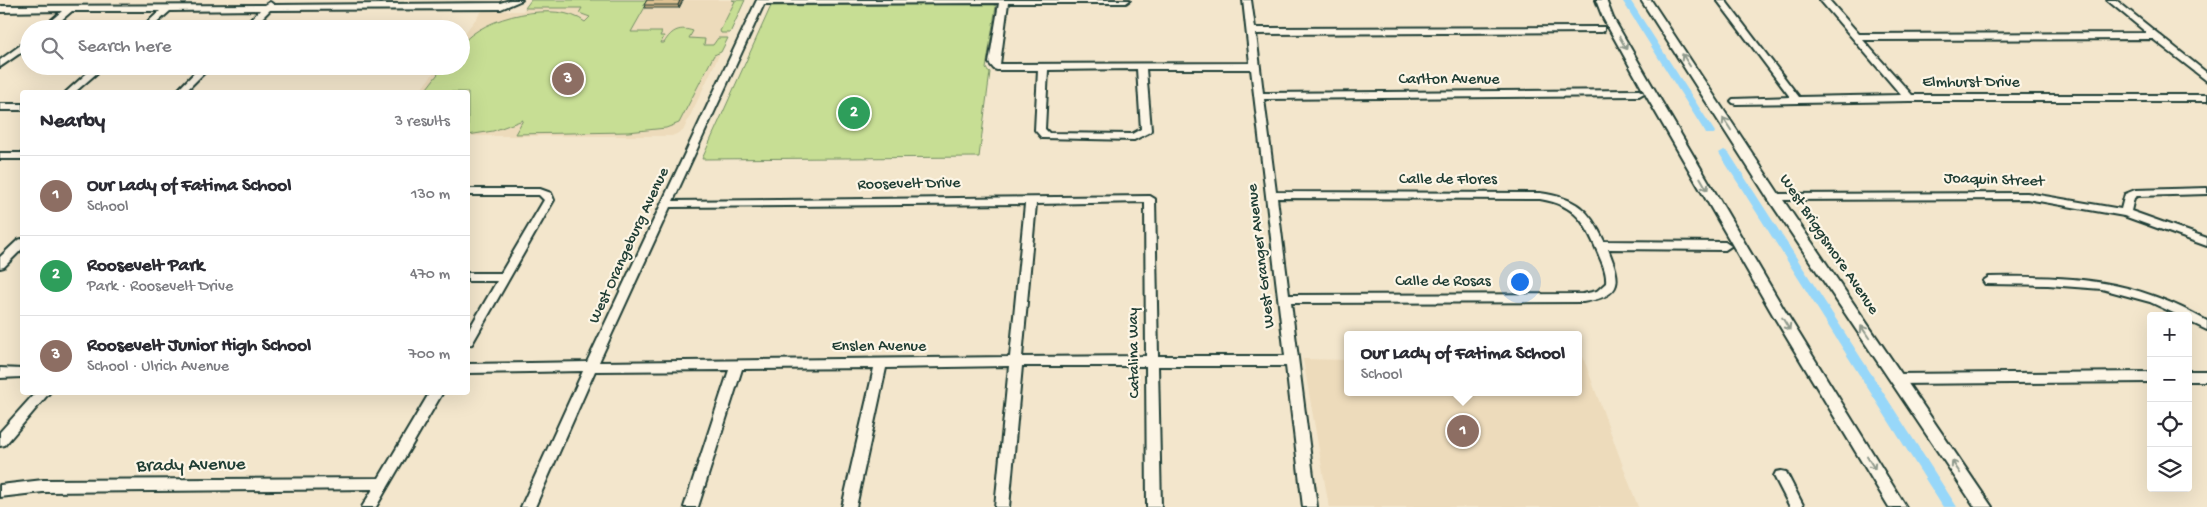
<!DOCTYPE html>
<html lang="en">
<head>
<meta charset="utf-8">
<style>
  :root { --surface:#fff; --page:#f7f7f7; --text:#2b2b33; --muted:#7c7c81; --line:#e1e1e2; --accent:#7c3aed }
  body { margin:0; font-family:"Gochi Hand",sans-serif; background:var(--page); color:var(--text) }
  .controls { position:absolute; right:15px; bottom:15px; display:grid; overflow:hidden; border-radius:5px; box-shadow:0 5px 20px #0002 }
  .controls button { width:45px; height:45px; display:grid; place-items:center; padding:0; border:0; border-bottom:1px solid var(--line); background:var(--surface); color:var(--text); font:25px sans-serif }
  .you { position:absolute; left:1519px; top:281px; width:18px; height:18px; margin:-12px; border:4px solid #fff; border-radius:50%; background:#1a73e8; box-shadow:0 0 0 8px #1a73e833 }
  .badge { display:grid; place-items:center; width:32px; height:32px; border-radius:50%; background:var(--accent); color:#fff; font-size:16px; font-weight:700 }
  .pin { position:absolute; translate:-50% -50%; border:2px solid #fff; box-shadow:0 1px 5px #0006 }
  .popup { position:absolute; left:1344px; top:331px; width:238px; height:65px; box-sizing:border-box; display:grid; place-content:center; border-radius:5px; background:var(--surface); filter:drop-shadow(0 1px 4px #0005); font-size:16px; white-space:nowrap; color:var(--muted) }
  .popup b { font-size:19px; color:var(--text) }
  .popup::after { content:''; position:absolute; left:50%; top:100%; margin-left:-10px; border:10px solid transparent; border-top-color:var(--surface) }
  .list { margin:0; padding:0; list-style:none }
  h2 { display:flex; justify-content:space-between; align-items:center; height:65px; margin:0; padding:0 20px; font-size:21px }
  h2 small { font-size:16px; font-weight:400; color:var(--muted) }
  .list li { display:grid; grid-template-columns:32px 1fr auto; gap:15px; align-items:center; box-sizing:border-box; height:80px; padding:0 20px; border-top:1px solid var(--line) }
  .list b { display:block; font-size:19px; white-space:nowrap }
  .list p { margin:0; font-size:16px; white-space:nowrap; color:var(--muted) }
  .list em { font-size:16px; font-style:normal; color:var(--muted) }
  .icon { flex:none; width:28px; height:28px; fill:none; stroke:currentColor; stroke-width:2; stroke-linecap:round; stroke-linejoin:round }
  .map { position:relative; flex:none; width:2207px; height:507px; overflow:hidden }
  .search { position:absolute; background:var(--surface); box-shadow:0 5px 20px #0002; left:20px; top:20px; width:450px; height:55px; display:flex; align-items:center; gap:12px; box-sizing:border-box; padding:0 18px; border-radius:28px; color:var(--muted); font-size:19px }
  .panel { position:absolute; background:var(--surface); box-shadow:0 5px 20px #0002; left:20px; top:90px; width:450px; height:305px; border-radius:5px }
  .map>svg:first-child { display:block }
  .built { fill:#eddbbb }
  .green { fill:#c7de94; stroke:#738e64 }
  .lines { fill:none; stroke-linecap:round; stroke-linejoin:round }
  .canal { fill:#97d7f9; fill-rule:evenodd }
  .minor-casing { stroke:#1f3d34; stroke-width:4 }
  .major-casing { stroke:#1f3d34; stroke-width:4 }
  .minor { fill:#fcf5e5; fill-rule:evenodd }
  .major { fill:#fcf5e5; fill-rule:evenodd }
  .wall { fill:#c0a77e; stroke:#1f3d34 }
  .shaded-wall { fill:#9c8867; stroke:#1f3d34 }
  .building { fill:#dfc293; stroke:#1f3d34 }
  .oneway { stroke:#8e998c }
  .labels { text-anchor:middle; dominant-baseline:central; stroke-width:4.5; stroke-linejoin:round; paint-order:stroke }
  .street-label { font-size:16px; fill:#1f3d34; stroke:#fcf5e5 }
  .near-street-label { font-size:19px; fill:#1f3d34; stroke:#fcf5e5 }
</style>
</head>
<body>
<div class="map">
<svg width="2207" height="507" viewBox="0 0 2207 507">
  <rect width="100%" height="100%" fill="#f3e6cc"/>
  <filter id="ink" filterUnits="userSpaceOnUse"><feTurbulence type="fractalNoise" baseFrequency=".02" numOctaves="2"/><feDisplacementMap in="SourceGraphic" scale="10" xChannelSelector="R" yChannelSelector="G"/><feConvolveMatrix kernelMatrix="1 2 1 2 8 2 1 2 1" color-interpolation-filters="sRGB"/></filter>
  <g filter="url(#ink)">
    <!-- built -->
    <g class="built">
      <path d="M 531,0 L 745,0 L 683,131 L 672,136 L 468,136 L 468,92 L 419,92 L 439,66 L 461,66 L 461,38 L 482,11 L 523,11 Z"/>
      <path d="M 1578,357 L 1583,357 L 1638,507 L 1329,507 L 1303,359 L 1348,360 L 1348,392 L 1578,392 Z"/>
    </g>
    <!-- green -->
    <g class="green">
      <path d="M 531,0 L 649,0 L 631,32 L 662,32 L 660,36 L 664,36 L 661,43 L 664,43 C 672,29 681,27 693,31 L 689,38 L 705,39 L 704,45 L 713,45 L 718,38 L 728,38 L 721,52 L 714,55 L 679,123 L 666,128 L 628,132 L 515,134 L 523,120 L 493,131 L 468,135 L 468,92 L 424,92 L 444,66 L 461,66 L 461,45 C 483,16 557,0 585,22 L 590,17 L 579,13 L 582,8 L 525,8 Z"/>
      <path d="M 732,0 L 745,0 L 730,33 L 721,33 L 720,31 L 735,1 Z"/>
      <path d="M 992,4 L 996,6 L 986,69 L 990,72 L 979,157 L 702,159 L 771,6 Z"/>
    </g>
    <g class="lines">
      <!-- canal -->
      <g class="canal">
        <path d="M 1622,0 L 1630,0 L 1715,132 L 1714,134 L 1706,134 L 1705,132 Z"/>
        <path d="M 1724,150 L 1729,153 L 1957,507 L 1943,507 L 1719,153 Z"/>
      </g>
      <defs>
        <g id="minor">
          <path d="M 510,0 L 522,0 L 501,9 L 270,10 L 251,29 L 242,29 L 260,10 L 170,11 L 150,29 L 140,29 L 160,11 L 72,11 L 51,29 L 41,29 L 62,11 L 0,12 L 0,6 L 265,5 L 270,2 L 274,5 L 500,3 Z"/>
          <path d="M 757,0 L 1130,0 L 1126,3 L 1008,3 L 1000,64 L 1250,63 L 1243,0 L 1251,0 L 1255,28 L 1604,27 L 1604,31 L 1601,32 L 1256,34 L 1263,93 L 1639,90 L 1644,93 L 1639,96 L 1264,99 L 1276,192 L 1540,193 C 1576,198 1589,209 1604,241 L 1725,242 L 1731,246 L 1725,250 L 1608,249 C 1621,281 1624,296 1583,302 L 1291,303 L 1317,507 L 1303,507 L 1286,366 L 1158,366 L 1161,507 L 1147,507 L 1146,366 L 1022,366 L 1009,507 L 995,507 L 1009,366 L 886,368 L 856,507 L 842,507 L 874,368 L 742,369 L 698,507 L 684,507 L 729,370 L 595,371 L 535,507 L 521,507 L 583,371 L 468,373 L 468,364 L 587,362 ZM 999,3 L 989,63 L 994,69 L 997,70 L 1038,70 L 1035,130 L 1042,138 L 1134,140 L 1150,132 L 1151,130 L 1146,69 L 1251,69 L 1285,356 L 1158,356 L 1155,199 L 1150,196 L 673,201 L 764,4 ZM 1137,69 L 1141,129 L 1132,134 L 1049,133 L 1045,129 L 1048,70 ZM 1277,198 L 1540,199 C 1576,205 1585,222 1598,253 C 1602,263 1607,272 1606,283 L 1597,291 L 1583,294 L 1289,295 ZM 1145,202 L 1146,356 L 1022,357 L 1036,204 ZM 1025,204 L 1010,357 L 599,362 L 670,207 Z"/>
          <path d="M 1717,0 L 1725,0 L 1799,97 L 1901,95 L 1820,0 L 1829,0 L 1859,34 L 2147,33 L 2107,0 L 2116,0 L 2207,73 L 2207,81 L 2153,39 L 1863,40 L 1912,95 L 2207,95 L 2207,101 L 1909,101 L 1736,104 L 1733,103 L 1731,101 L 1733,99 L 1790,97 Z"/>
          <path d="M 29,39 L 29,47 L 0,67 L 0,60 Z"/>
          <path d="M 95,66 L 105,66 L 75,92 L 66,92 Z"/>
          <path d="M 201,66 L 211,66 L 185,92 L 176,92 Z"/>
          <rect x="0" y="104" width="22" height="6"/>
          <rect x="0" y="153" width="22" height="6"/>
          <path d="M 2207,188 L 2207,194 L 2137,196 L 2134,198 L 2131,211 L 2207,238 L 2207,246 L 2124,216 L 2027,199 L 1774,200 L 1769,197 L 1774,194 L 2027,193 L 2121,209 L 2125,194 L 2135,190 Z"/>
          <path d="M 468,189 L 540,189 L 551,193 L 554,200 L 472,344 L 468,345 L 468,331 L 497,281 L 468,281 L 468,273 L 501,273 L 544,200 L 539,195 L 468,195 Z"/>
          <path d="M 22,239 L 22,249 L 4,267 L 0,268 L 0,257 L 18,240 Z"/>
          <path d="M 1989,277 C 2072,276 2133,278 2207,321 L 2207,330 L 2188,321 L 2188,316 L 2180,316 L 2150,302 L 2102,289 L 2048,285 L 1985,284 L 1983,281 Z"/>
          <path d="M 0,368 L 22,369 L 22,377 L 0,378 Z"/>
          <rect x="2188" y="371" width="19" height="10"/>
          <path d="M 2151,372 L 2151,382 L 1896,384 L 1892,382 L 1890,379 L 1892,376 L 1896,374 Z"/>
          <path d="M 36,392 L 50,392 L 5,445 L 0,446 L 0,432 Z"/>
          <path d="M 430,392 L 443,392 L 376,507 L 362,507 L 373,489 L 43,492 L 0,497 L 0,485 L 43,480 L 379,478 Z"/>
          <path d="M 1781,471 L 1786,472 L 1804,507 L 1790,507 L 1774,476 L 1776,472 Z"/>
        </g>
        <g id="major">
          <path d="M 1596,0 L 1606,0 L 1613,18 L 1660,99 L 1785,311 L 1906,507 L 1889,507 L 1773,315 L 1648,99 L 1603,18 Z"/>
          <path d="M 1641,0 L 1651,0 L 1779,194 L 1992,507 L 1975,507 L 1769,200 Z"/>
        </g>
      </defs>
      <!-- minor casing -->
      <use href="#minor" class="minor-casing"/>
      <!-- major casing -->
      <use href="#major" class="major-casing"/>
      <!-- minor -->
      <use href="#minor" class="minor"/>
      <!-- major -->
      <use href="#major" class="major"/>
    </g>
    <!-- wall -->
    <path class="wall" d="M 647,0 L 683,0 L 679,8 L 645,8 L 644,5 Z"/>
    <!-- shaded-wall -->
    <path class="shaded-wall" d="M 680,0 L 683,0 L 679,8 L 678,5 Z"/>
    <!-- building -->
    <path class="building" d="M 647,0 L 680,0 L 678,5 L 644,5 Z"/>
    <!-- one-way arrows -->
    <defs><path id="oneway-shaft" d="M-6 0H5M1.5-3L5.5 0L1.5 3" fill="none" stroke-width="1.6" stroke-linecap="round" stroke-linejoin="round" transform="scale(1.25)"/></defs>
    <g class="oneway">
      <use href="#oneway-shaft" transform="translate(1623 43) rotate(60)"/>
      <use href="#oneway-shaft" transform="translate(1686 60) rotate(-123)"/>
      <use href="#oneway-shaft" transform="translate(1727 124) rotate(-123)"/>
      <use href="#oneway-shaft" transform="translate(1704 184) rotate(60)"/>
      <use href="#oneway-shaft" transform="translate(1786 324) rotate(59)"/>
      <use href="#oneway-shaft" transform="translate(1865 332) rotate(-124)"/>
      <use href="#oneway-shaft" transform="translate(1871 463) rotate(58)"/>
      <use href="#oneway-shaft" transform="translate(1956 467) rotate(-124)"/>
    </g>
  </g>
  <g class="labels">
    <!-- street labels -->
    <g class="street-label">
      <text x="1449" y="80">Carlton Avenue</text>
      <text x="1971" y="83">Elmhurst Drive</text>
      <text x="1448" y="180">Calle de Flores</text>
      <text transform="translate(1994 181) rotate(2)">Joaquin Street</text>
      <text transform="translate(909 185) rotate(-1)">Roosevelt Drive</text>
      <text transform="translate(1828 245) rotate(56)">West Briggsmore Avenue</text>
      <text transform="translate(630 246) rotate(-65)">West Orangeburg Avenue</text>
      <text transform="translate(1262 256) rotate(-97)">West Granger Avenue</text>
      <text x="1443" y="282">Calle de Rosas</text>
      <text x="879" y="347">Enslen Avenue</text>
      <text transform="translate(1135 353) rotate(-91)">Catalina Way</text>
    </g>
    <!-- near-street labels -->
    <g class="near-street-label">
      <text transform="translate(191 466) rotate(-1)">Brady Avenue</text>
    </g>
  </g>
</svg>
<div class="controls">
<button>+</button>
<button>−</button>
<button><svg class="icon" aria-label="locate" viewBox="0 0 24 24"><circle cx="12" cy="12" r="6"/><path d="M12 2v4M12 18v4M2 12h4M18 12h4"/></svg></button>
<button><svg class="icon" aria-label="layers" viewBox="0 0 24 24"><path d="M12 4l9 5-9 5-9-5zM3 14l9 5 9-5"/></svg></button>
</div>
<div class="you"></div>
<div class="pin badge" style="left:1463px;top:431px;background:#8d6e63">1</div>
<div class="popup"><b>Our Lady of Fatima School</b>School</div>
<div class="pin badge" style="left:854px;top:113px;background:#2e9e5b">2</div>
<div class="pin badge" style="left:568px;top:79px;background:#8d6e63">3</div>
<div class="search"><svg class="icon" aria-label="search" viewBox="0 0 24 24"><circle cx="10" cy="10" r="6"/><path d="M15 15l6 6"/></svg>Search here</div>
<section class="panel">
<h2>Nearby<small>3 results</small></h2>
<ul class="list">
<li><span class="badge" style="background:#8d6e63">1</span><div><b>Our Lady of Fatima School</b><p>School</p></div><em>130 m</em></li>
<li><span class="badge" style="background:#2e9e5b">2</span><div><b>Roosevelt Park</b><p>Park · Roosevelt Drive</p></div><em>470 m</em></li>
<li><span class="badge" style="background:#8d6e63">3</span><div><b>Roosevelt Junior High School</b><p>School · Ulrich Avenue</p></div><em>700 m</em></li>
</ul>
</section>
</div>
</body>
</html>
